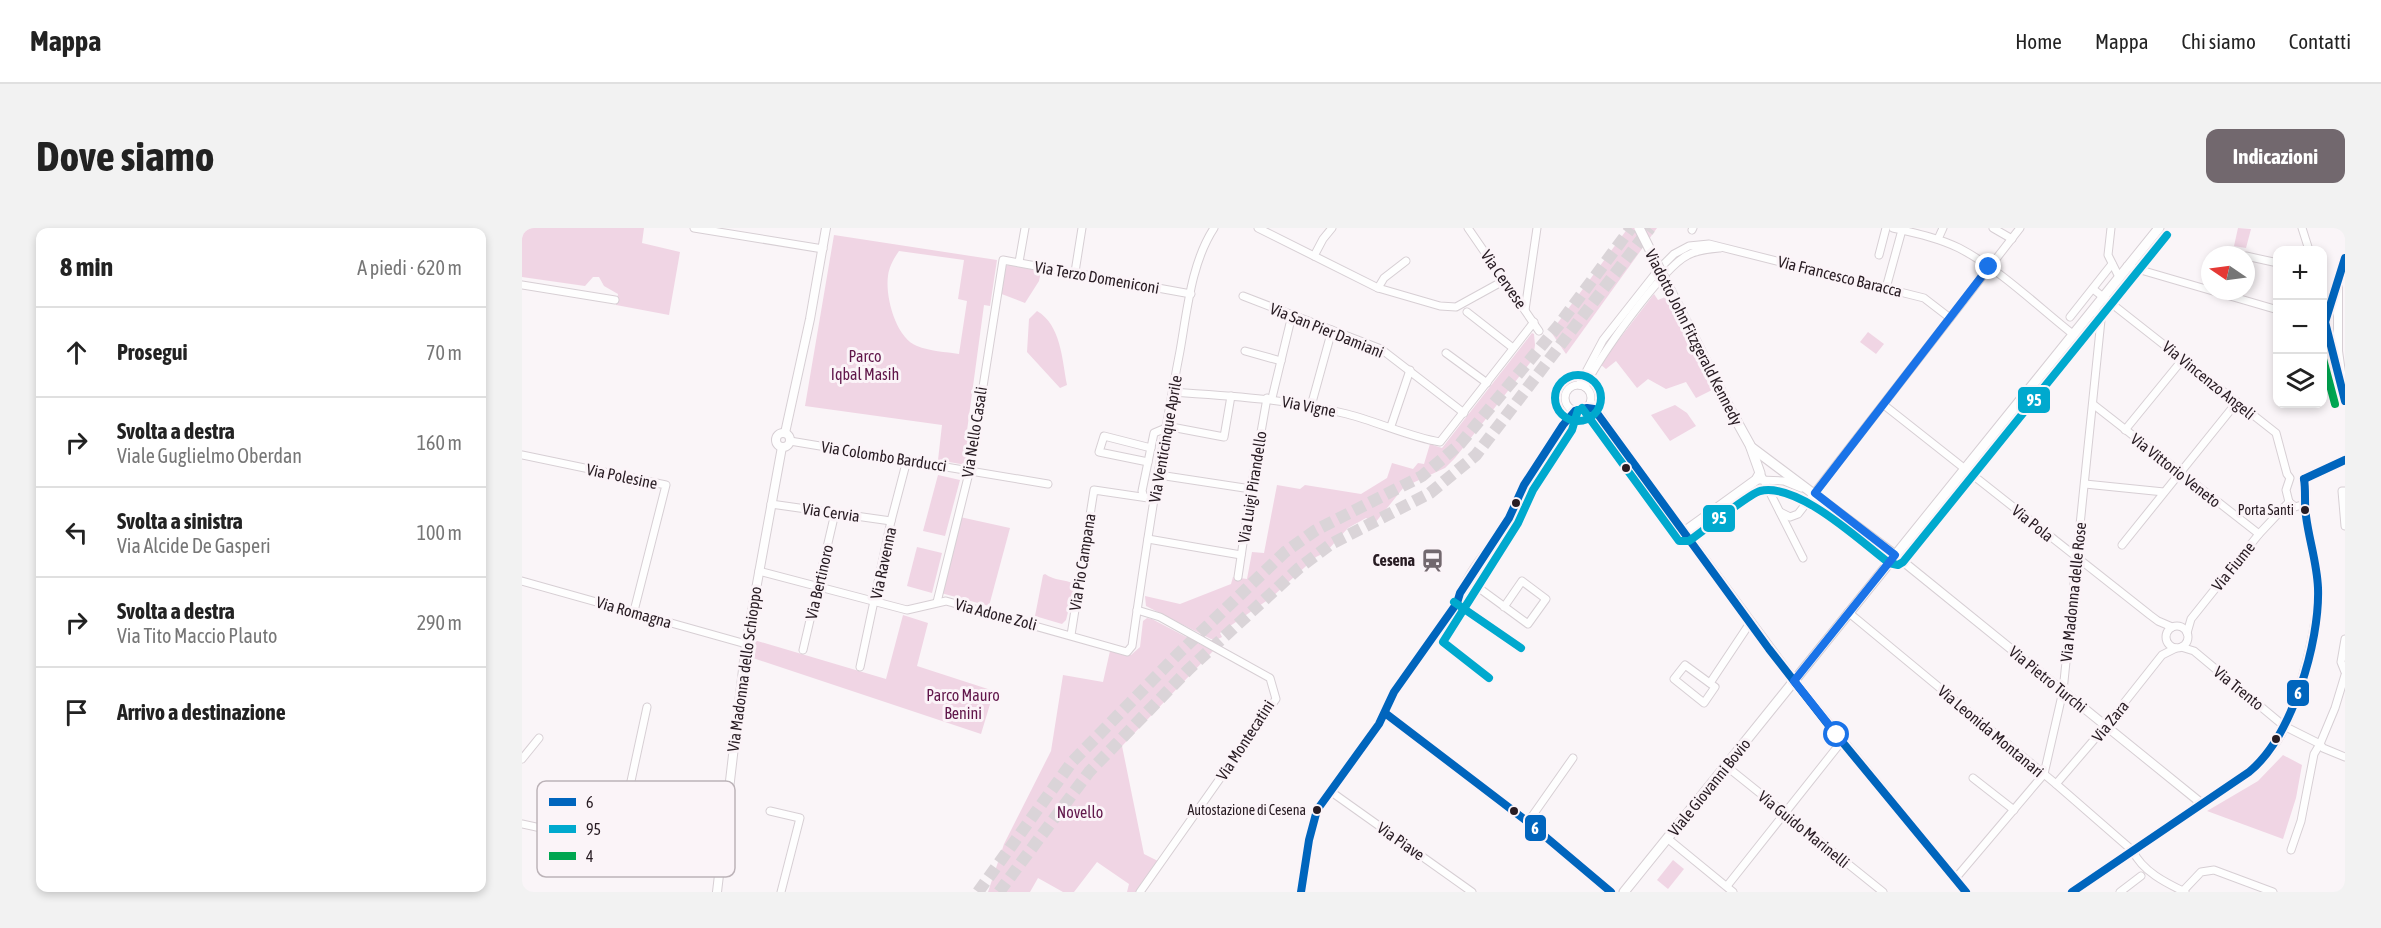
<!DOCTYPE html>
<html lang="it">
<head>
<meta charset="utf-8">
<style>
  :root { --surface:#fff; --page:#f2f2f2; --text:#222; --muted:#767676; --line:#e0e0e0; --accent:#72686e }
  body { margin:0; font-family:"Asap Condensed",sans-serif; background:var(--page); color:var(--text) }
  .controls { position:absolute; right:18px; top:18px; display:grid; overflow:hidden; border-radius:12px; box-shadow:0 3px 9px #0003 }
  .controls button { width:54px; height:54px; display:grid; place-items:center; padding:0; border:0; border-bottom:2px solid var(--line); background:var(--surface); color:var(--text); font:30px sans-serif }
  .compass { position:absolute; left:1679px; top:18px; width:54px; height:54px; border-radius:50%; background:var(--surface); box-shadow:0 3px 9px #0003; rotate:283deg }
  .stop { position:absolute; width:18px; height:18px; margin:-14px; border:4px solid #1a73e8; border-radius:50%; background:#fff }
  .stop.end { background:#1a73e8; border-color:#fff; box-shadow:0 2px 6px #0008 }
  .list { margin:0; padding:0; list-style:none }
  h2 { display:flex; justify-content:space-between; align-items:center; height:78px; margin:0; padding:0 24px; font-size:26px }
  h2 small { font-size:20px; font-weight:400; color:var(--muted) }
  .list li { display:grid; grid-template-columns:39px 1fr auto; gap:18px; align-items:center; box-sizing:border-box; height:90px; padding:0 24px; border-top:2px solid var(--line) }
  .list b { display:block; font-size:22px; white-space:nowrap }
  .list p { margin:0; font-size:20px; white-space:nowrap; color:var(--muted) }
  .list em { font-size:20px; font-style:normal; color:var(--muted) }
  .icon { flex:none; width:33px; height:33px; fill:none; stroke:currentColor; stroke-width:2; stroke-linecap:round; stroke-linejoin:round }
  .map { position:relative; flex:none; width:1823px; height:664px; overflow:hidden; border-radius:12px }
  header { display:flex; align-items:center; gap:36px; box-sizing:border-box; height:84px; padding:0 30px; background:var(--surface); border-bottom:2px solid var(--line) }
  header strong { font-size:28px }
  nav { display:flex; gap:33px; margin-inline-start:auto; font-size:21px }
  .intro { display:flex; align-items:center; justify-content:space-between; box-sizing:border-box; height:144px; padding:0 36px }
  h1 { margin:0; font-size:42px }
  .button { padding:15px 27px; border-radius:12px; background:var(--accent); color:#fff; font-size:21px; font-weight:700 }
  main { display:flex; gap:36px; padding:0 36px }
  aside { flex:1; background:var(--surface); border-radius:12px; box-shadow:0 3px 9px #0003 }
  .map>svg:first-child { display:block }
  .green { fill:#f0d5e4; fill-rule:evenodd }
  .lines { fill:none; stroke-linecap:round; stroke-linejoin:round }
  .trunk-tunnel { stroke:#dad4d8; stroke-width:12; stroke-dasharray:12 6; stroke-linecap:butt }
  .minor-casing { stroke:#d7cfd4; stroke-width:9 }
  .tertiary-casing { stroke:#d7cfd4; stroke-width:10 }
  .secondary-casing { stroke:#d7cfd4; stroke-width:11 }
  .minor { stroke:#fefefe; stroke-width:7 }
  .tertiary { stroke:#fefefe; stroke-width:8 }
  .secondary { stroke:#fefefe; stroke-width:9 }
  .secondary-bridge-casing { stroke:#d7cfd4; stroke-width:11; stroke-linecap:butt }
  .secondary-bridge { stroke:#fefefe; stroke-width:9 }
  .bus-1-casing { stroke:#fbf4f8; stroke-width:12 }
  .bus-2-casing { stroke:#fbf4f8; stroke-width:12 }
  .bus-3-casing { stroke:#fbf4f8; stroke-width:12 }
  .bus-1 { stroke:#0065bd; stroke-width:8 }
  .bus-2 { stroke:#00a9ce; stroke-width:8 }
  .bus-3 { stroke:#00a651; stroke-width:8 }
  .route { stroke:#1a73e8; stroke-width:8 }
  .bus-dot { fill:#281c23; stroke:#fbf4f8; stroke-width:2 }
  .labels { text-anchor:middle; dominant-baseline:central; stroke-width:6; stroke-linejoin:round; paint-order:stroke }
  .bus-label { font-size:14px; fill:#281c23; stroke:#fbf4f8; text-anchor:end }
  .street-label { font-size:16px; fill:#281c23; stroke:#fbf4f8 }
  .park-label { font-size:16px; fill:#60164a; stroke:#fbf4f8 }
  .poi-label { font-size:16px; font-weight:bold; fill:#281c23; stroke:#fbf4f8; text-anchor:end }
  .key { fill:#fbf4f8; stroke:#bcb3b8; stroke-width:1.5 }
  .key-label { font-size:16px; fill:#281c23 }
  .line-badge { stroke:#fbf4f8; stroke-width:2 }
  .badge-label { font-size:16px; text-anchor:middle; font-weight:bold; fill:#fff }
</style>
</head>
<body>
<header>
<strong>Mappa</strong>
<nav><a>Home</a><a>Mappa</a><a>Chi siamo</a><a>Contatti</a></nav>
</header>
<div class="intro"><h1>Dove siamo</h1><a class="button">Indicazioni</a></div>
<main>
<aside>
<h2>8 min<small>A piedi · 620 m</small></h2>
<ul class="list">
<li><svg class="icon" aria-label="ahead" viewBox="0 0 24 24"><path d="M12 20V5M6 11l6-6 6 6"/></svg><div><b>Prosegui</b></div><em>70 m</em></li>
<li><svg class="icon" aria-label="right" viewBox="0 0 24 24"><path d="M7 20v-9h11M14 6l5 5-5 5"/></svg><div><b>Svolta a destra</b><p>Viale Guglielmo Oberdan</p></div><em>160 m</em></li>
<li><svg class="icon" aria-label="left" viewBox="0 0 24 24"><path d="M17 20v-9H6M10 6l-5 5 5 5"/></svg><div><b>Svolta a sinistra</b><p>Via Alcide De Gasperi</p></div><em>100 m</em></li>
<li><svg class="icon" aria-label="right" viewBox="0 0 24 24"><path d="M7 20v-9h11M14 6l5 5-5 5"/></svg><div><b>Svolta a destra</b><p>Via Tito Maccio Plauto</p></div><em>290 m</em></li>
<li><svg class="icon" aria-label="arrive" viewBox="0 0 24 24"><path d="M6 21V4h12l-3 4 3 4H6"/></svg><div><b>Arrivo a destinazione</b></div></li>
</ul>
</aside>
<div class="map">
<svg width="1823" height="664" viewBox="0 0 1823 664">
  <rect width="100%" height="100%" fill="#faf5f8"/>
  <!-- green -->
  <g class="green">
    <path d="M 0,0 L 122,0 L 120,15 L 158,24 L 147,87 L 94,77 L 96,66 L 82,58 L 77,49 L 71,49 L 63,58 L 0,49 Z"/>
    <path d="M 1106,0 L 1135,0 L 1044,126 L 1029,104 Z"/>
    <path d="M 1716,0 L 1729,1 L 1724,20 L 1712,18 Z"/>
    <path d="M 312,7 L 475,32 L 468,78 L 462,77 L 444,210 L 448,211 L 444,237 L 416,232 L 420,197 L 283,178 ZM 377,23 L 442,32 L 436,71 L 445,73 L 437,126 C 424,124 407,123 395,118 C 374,110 363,69 366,48 C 367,39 372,30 377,23 Z"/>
    <path d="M 487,37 L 519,43 L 517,53 L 503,75 L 477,65 L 483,38 Z"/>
    <path d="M 1132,66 L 1136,72 L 1143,69 L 1190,162 L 1174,170 L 1164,154 L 1144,161 L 1126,151 L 1115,160 L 1094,133 L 1084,141 L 1078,136 Z"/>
    <path d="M 515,83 C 539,97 540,131 545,157 L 538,160 L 505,124 L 507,91 Z"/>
    <path d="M 1346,104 L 1362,116 L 1354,126 L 1338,114 Z"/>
    <path d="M 1010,105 L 1012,106 L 1013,117 L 1011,131 L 933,230 L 923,240 L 882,259 L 853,295 L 844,290 L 826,300 L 804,324 L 794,329 L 750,369 L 698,405 L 700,409 L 694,412 L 689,411 L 624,378 L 623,368 L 658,376 L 709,356 L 711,349 L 725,351 L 730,324 L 742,325 L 755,257 L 778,261 L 783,257 L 839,266 L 865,250 L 870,235 L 891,241 L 896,235 L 902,236 L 908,216 L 920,220 Z"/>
    <path d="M 1153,177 L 1165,185 L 1174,198 L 1148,213 L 1129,187 Z"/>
    <path d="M 416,247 L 438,252 L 423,308 L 401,303 Z"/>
    <path d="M 438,289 L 488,300 L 467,378 L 419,365 Z"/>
    <path d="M 395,319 L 420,325 L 410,365 L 385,358 Z"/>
    <path d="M 523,346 C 533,353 542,351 553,356 L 544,392 L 540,396 L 513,388 L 521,347 Z"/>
    <path d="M 381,387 L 406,395 L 395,438 L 472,463 L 459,506 L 228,429 L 232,412 L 364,451 Z"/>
    <path d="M 625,390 L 630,391 L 691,423 L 600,518 L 622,626 L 636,633 L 614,664 L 605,664 L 607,656 L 575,634 L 552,664 L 541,664 L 516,650 L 508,664 L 466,664 L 482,616 L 529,523 L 541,447 L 581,454 L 588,423 L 609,427 L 618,419 L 621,393 Z"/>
    <path d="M 1761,527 L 1780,537 L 1774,570 L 1761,611 L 1685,583 L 1736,553 Z"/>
    <path d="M 1151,632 L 1162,641 L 1146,661 L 1135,652 Z"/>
  </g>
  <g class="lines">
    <!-- trunk-tunnel -->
    <g class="trunk-tunnel">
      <path d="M 456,664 L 550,534 L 657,425 L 763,324 L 794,302 L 900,248 L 938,216 L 1036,98 L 1109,0"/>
      <path d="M 477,664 L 567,544 L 666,442 L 777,340 L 809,316 L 908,265 L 954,227 L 1128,0"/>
    </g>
    <defs>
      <g id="minor">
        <path d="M 172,0 L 301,21"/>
        <path d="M 736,0 L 856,60 L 918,78 L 934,79 L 983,52"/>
        <path d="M 946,0 L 1017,103"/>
        <path d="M 1371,0 C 1393,5 1417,10 1437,20 C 1479,42 1515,78 1552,107"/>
        <path d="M 1471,0 L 1490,11"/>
        <path d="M 1589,0 L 1586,27 L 1597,49"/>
        <path d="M 1780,0 L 1787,22"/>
        <path d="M 1170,2 L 1171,0"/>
        <path d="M 1416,11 L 1421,0"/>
        <path d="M 1704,24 L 1719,27"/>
        <path d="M 1357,27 L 1364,0"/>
        <path d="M 792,28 L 801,11 L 810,0"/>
        <path d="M 1724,28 L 1756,35"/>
        <path d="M 497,34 L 503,0"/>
        <path d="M 1605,38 L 1756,82"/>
        <path d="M 553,44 L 560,0"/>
        <path d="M 0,57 L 93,72"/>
        <path d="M 856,60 L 862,50 L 884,33"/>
        <path d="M 1364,60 L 1380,2"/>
        <path d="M 1571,61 L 1754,205 L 1765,246 L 1768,250 L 1764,262 L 1767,274"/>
        <path d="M 1800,67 L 1808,81"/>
        <path d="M 721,68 L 859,121 L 942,185"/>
        <path d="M 1003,82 L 1015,0"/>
        <path d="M 945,84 L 991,120"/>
        <path d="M 1548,89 L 1590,36"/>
        <path d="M 723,123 L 759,133"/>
        <path d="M 924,125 L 965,155"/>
        <path d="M 1057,157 L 1081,112 L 1137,41 L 1152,26 L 1167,18 L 1187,16 L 1402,70 L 1428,90"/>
        <circle cx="1056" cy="170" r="13"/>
        <path d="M 1063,159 C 1074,132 1141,39 1166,27 C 1175,22 1187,21 1198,20"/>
        <path d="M 651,164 C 711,168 766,171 825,186 C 856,194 888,209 918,214 L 1012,94"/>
        <path d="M 750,170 L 770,87"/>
        <path d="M 1069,174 L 1162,304"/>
        <path d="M 1362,177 L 1628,387 L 1636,393 L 1650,399"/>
        <path d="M 1572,177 L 1737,306"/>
        <path d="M 789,178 L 810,102"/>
        <path d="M 644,198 L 702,209 L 709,168"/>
        <path d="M 869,198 L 888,142"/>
        <path d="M 1603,202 L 1661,131"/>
        <path d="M 268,213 L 526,256"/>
        <path d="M 0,227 L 144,257 L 112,383"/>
        <path d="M 626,234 L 577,224 L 582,208 L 629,220"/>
        <path d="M 1238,245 L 1281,330"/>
        <path d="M 637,247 L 729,261"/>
        <path d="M 1238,252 L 1262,253 L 1279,260"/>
        <path d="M 1563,256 L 1642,264"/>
        <path d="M 1823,263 L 1820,263 L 1823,298"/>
        <path d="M 622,269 L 620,263 L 632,205 L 644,200"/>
        <path d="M 1767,274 L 1773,279 L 1783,276"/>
        <path d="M 249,276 L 369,293"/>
        <path d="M 1258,284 L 1268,289 L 1276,286 L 1498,0"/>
        <path d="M 626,311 L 719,327"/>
        <path d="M 1600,317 L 1715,174"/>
        <path d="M 237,343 L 385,382 L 424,373 L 605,424 L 610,418 C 624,319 639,221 658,123 C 665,84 669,35 692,0"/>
        <path d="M 716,349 L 729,261 L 745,170"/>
        <path d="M 946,352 L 1006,396 L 1024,371 L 1000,353 L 982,379"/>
        <path d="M 0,353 L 224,416"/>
        <path d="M 415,374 L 448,241 L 481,32 L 669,66"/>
        <path d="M 615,382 L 638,389 L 748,450 L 754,471 L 618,664"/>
        <path d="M 1326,384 L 1534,556 L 1611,623 C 1620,643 1644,655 1663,664"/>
        <circle cx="1655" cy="409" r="11"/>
        <path d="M 1665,405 L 1669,391 L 1737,306 L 1767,274"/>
        <path d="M 549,407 L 572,262 L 633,271"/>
        <path d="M 1823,411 L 1819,434 L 1823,444"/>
        <path d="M 1659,419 L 1672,423 L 1762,498 L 1798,516 L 1801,520 L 1823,529"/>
        <path d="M 281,422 L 313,285"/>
        <path d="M 1163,437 L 1193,459 L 1182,475 L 1152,451 Z"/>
        <path d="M 338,439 L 369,293 L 385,232"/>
        <path d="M 1188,455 L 1228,395"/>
        <path d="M 863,485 L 1006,594 L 1089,664"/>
        <path d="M 0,531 L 17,510"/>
        <path d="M 1204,538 L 1361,664"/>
        <path d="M 1451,550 L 1492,582"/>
        <path d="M 1534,556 L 1583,499 L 1640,427 L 1654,420"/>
        <path d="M 808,563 L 950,664"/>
        <path d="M 248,583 L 278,590 L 259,664"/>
        <path d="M 1006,594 L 1051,530"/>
        <path d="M 0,596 L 198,639"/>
        <path d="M 1145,610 L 1211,664"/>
        <path d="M 95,618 L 125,479"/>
        <path d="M 1769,622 L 1779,593 L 1792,526 L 1798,516 L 1813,480 L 1823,447"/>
        <path d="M 1433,651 L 1522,546 L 1541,463 L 1579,92 L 1572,81"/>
        <path d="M 1205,658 L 1320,513"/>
        <path d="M 779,664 L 787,612 L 795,582 L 857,496 L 872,464 L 935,375 C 943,345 969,319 986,293 C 993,281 996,267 1003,255 C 1018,230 1034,205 1053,183"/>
        <path d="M 1598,664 L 1619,648"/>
        <path d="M 1660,664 L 1679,644 L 1692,642 L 1751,664"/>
      </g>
      <g id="tertiary">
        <path d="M 1816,53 L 1816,123 L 1823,173"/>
        <path d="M 1802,88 L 1813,132"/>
        <path d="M 1803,94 L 1823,30"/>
        <path d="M 263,205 L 288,91 L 304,0"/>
        <circle cx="261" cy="212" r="7"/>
        <path d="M 1373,327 L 1679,575"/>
        <path d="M 1272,453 L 1444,664"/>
        <path d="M 195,664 L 224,416 L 260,219"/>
        <path d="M 1550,664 L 1722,547 C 1735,538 1746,527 1754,514 C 1775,483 1794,407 1796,369 C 1798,348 1787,310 1784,287 C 1782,274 1785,263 1782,251 L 1823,232"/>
      </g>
      <g id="secondary">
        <path d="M 1208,181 L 1228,217 L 1238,245 L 1234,252 L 1162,304 L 1272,453"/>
        <path d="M 1229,219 L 1373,327"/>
        <path d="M 1102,664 L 1637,0"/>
      </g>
    </defs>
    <!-- minor casing -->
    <use href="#minor" class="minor-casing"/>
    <!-- tertiary casing -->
    <use href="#tertiary" class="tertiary-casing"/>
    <!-- secondary casing -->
    <use href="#secondary" class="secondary-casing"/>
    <!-- minor -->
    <use href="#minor" class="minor"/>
    <!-- tertiary -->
    <use href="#tertiary" class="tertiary"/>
    <!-- secondary -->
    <use href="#secondary" class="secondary"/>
    <defs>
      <path id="secondary-bridge" d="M 1117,0 L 1208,181"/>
    </defs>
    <!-- secondary-bridge casing -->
    <use href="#secondary-bridge" class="secondary-bridge-casing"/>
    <!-- secondary-bridge -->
    <use href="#secondary-bridge" class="secondary-bridge"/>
    <defs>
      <g id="bus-1">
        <path d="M 1823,30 L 1803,94 L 1823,173"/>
        <path d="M 1782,251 L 1823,232"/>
        <path d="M 863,485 L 1006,594 L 1089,664"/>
        <path d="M 779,664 L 787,612 L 795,582 L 857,496 L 872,464 L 935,375 L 938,365 L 987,290 L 1002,257 L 1041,197 L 1053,183 L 1065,180 L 1072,181 L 1247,421 L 1308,499 L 1444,664"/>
        <path d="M 1550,664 L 1727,544 C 1770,509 1798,414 1796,360 C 1795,335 1787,312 1784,288 C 1782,275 1784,263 1782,251"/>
      </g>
      <g id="bus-2">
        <circle cx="1056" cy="170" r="23"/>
        <path d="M 1060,180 L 1157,313 L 1167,313 C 1180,304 1228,265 1238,263 C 1276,254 1338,313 1367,335 L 1376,337 L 1381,334 L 1645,7"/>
        <path d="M 932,374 L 999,420"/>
        <path d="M 967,450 L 921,414 L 996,295 L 1011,262 L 1050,202 L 1056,182"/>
      </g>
      <path id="bus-3" d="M 1800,127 L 1813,176"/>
    </defs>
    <!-- bus-1 casing -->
    <use href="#bus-1" class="bus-1-casing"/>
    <!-- bus-2 casing -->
    <use href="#bus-2" class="bus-2-casing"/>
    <!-- bus-3 casing -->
    <use href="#bus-3" class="bus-3-casing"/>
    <!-- bus-1 -->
    <use href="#bus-1" class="bus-1"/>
    <!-- bus-2 -->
    <use href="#bus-2" class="bus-2"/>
    <!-- bus-3 -->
    <use href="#bus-3" class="bus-3"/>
  </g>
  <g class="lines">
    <!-- route -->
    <path class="route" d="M 1315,507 L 1272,453 L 1373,327 L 1293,265 L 1467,39"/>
  </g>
  <!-- icons -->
  <defs>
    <symbol id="station-bare" viewBox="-9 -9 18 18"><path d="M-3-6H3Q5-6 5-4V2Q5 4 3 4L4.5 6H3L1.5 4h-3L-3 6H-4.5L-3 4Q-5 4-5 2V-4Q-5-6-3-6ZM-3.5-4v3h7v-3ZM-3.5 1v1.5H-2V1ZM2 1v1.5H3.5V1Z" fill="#72686e" stroke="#fbf4f8" stroke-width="2.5" paint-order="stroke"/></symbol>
  </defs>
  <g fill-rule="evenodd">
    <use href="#station-bare" x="894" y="316" width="33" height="33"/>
  </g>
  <!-- markers -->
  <g class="bus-dot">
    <circle cx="1104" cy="240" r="5"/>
    <circle cx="994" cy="275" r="5"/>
    <circle cx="1783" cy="282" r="5"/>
    <circle cx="1754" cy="511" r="5"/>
    <circle cx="795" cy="582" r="5"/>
    <circle cx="992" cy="583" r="5"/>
  </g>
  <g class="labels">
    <!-- bus labels -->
    <g class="bus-label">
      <text x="1772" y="282">Porta Santi</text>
      <text x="784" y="582">Autostazione di Cesena</text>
    </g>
    <!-- street labels -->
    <g class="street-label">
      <text transform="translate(1318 48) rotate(14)">Via Francesco Baracca</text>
      <text transform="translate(575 49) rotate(10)">Via Terzo Domeniconi</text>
      <text transform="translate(982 51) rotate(55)">Via Cervese</text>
      <text transform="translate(805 102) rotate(22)">Via San Pier Damiani</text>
      <text transform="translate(1172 109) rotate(63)">Viadotto John Fitzgerald Kennedy</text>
      <text transform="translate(1687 152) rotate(39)">Via Vincenzo Angeli</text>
      <text transform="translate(787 178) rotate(11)">Via Vigne</text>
      <text transform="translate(452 204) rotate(-81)">Via Nello Casali</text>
      <text transform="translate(643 211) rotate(-80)">Via Venticinque Aprile</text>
      <text transform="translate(362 228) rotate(9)">Via Colombo Barducci</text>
      <text transform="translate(1654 242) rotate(38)">Via Vittorio Veneto</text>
      <text transform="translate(100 248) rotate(12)">Via Polesine</text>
      <text transform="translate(730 259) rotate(-81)">Via Luigi Pirandello</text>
      <text transform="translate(309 284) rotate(8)">Via Cervia</text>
      <text transform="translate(1511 295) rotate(39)">Via Pola</text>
      <text transform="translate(560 334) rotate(-81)">Via Pio Campana</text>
      <text transform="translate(361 335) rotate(-78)">Via Ravenna</text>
      <text transform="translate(1711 338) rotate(-51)">Via Fiume</text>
      <text transform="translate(297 354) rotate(-77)">Via Bertinoro</text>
      <text transform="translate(1551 364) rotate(-84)">Via Madonna delle Rose</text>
      <text transform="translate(112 384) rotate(16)">Via Romagna</text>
      <text transform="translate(474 386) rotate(15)">Via Adone Zoli</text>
      <text transform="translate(222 441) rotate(-82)">Via Madonna dello Schioppo</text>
      <text transform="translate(1526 451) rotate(39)">Via Pietro Turchi</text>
      <text transform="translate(1717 460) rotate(39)">Via Trento</text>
      <text transform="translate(1588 493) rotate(-51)">Via Zara</text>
      <text transform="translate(1469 503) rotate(40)">Via Leonida Montanari</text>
      <text transform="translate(723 512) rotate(-57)">Via Montecatini</text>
      <text transform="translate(1187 559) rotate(-51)">Viale Giovanni Bovio</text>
      <text transform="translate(1282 601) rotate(39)">Via Guido Marinelli</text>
      <text transform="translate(879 613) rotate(35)">Via Piave</text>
    </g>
    <!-- park labels -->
    <g class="park-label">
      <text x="343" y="128">Parco<tspan x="343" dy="18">Iqbal Masih</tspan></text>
      <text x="441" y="467">Parco Mauro<tspan x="441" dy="18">Benini</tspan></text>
      <text x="558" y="584">Novello</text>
    </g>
    <!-- poi labels -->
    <g class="poi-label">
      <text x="893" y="332">Cesena</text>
    </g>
  </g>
  <!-- legend -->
  <rect x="15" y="553" width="198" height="96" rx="9" class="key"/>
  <rect x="27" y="570" width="27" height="8" fill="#0065bd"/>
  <rect x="27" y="597" width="27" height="8" fill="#00a9ce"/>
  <rect x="27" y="624" width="27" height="8" fill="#00a651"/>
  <g class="key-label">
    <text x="64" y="580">6</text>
    <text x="64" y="607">95</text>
    <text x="64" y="634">4</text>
  </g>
  <g class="line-badge">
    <rect x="1495" y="158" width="34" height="28" rx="6" fill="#00a9ce"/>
    <rect x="1180" y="276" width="34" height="29" rx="6" fill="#00a9ce"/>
    <rect x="1764" y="451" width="24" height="28" rx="6" fill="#0065bd"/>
    <rect x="1002" y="586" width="23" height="28" rx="6" fill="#0065bd"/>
  </g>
  <g class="badge-label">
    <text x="1512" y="178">95</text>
    <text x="1197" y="296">95</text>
    <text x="1776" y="471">6</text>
    <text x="1013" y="606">6</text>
  </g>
</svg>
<div class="controls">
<button>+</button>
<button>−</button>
<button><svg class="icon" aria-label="layers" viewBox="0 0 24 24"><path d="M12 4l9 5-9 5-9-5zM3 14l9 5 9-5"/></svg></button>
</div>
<svg class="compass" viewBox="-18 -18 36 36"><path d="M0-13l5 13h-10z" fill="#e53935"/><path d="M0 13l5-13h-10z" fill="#767676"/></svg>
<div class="stop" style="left:1315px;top:507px"></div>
<div class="stop end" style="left:1467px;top:39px"></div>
</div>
</main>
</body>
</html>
